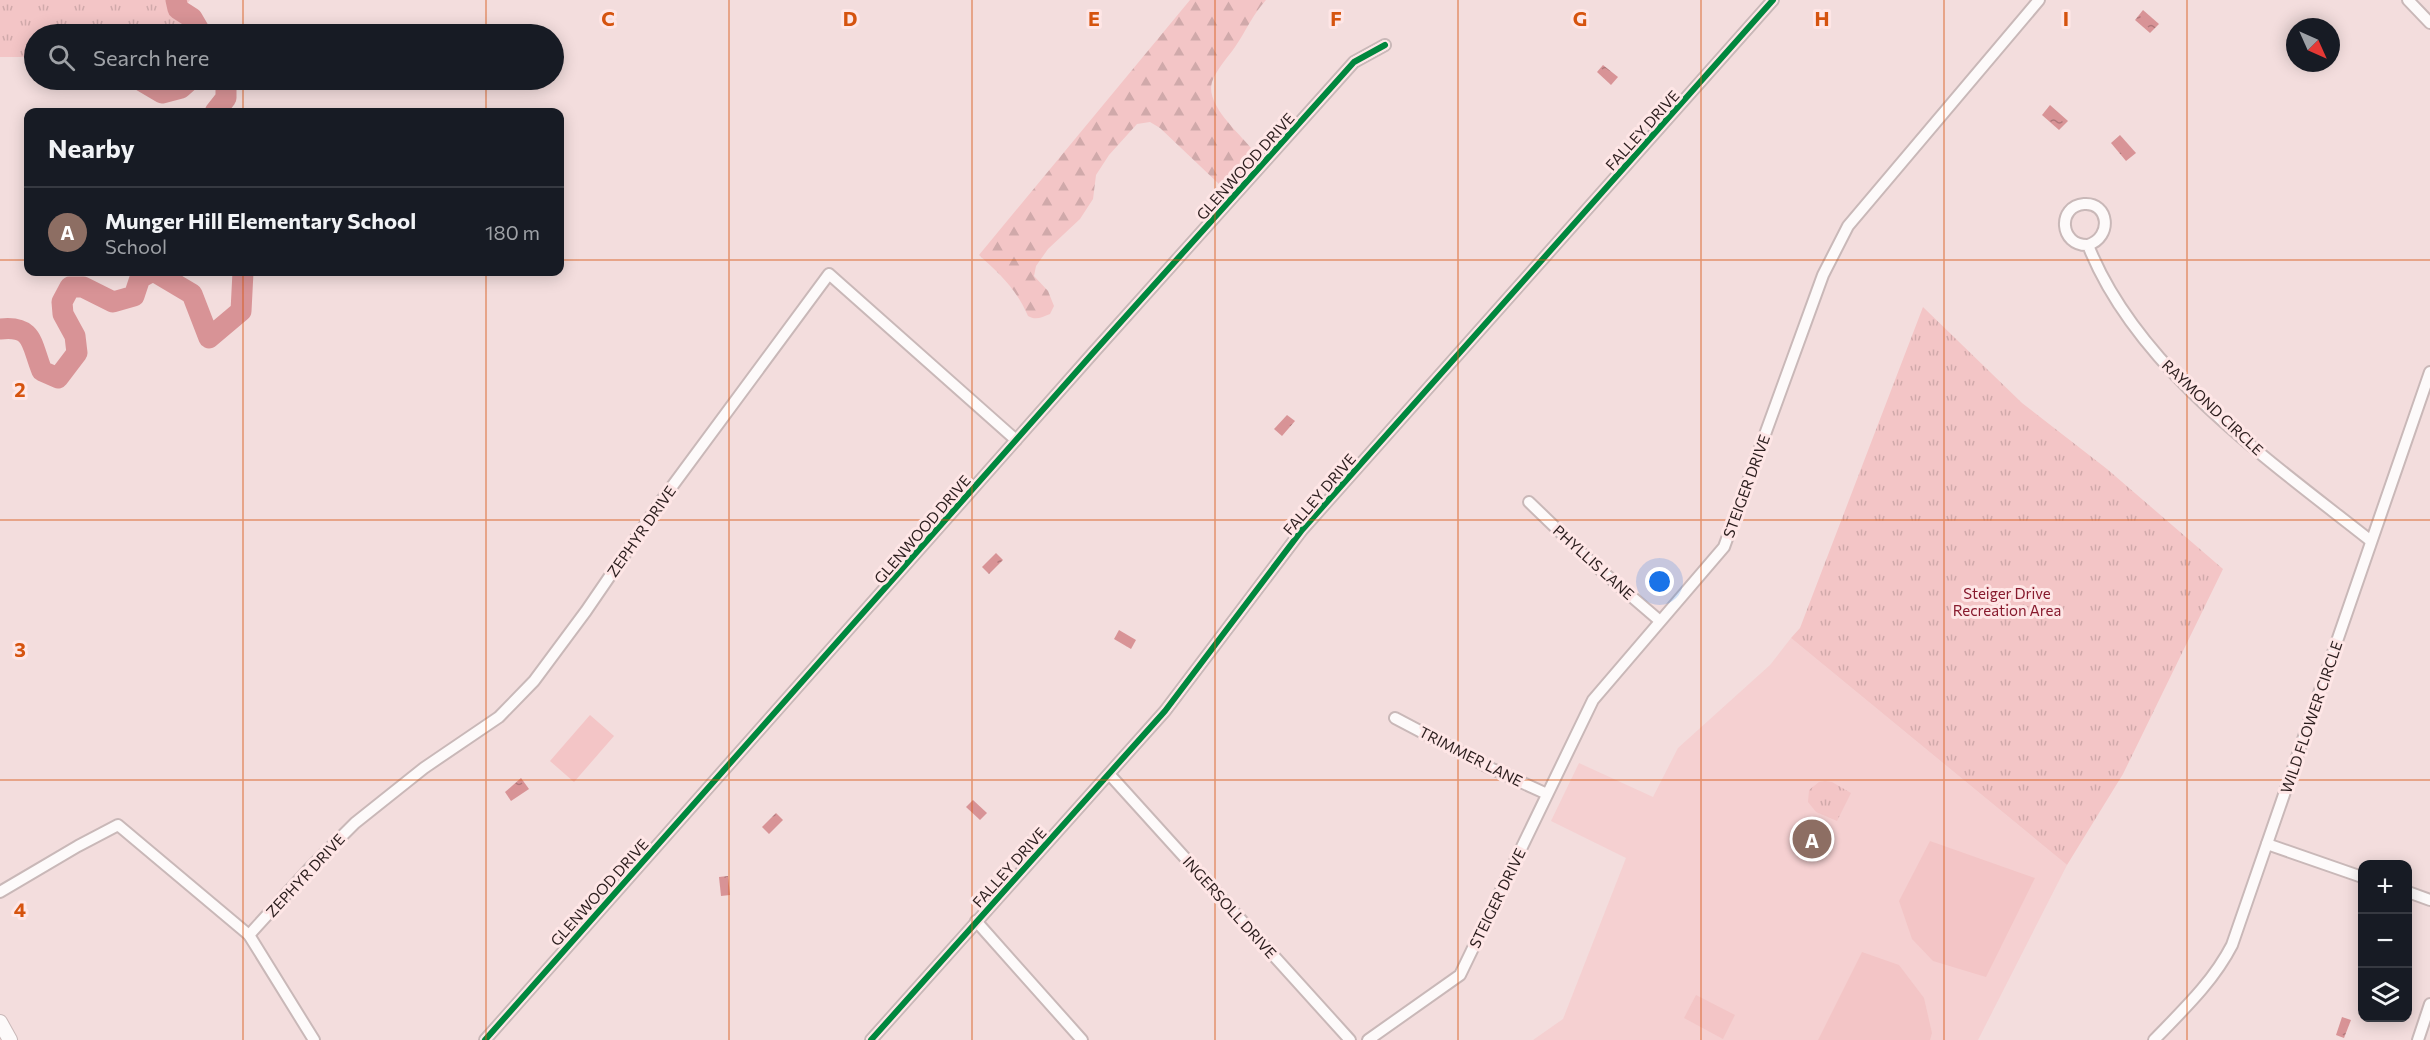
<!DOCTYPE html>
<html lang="en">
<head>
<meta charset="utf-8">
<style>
  :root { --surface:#171b24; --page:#242831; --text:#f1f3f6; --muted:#9ea1a6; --line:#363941; --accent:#0f766e }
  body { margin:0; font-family:Commissioner,sans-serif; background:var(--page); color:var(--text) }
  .controls { position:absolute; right:18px; bottom:18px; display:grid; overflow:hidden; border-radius:12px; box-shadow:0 3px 15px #0003 }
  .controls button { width:54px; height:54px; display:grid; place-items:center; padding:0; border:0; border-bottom:2px solid var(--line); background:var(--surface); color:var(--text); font:30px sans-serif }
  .compass { position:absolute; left:2286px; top:18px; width:54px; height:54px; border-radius:50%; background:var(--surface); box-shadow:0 3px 15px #0003; rotate:135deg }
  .you { position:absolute; left:1660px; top:582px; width:21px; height:21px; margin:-15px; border:4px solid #fff; border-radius:50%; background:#1a73e8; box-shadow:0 0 0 9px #1a73e833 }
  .badge { display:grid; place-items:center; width:39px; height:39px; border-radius:50%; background:var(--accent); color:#fff; font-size:20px; font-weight:700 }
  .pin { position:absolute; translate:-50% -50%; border:3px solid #fff; box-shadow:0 2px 6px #0006 }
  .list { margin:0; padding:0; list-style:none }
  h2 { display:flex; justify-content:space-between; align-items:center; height:78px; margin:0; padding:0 24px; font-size:26px }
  h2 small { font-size:20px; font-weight:400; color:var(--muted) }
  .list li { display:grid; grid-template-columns:39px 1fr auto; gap:18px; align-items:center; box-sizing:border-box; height:90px; padding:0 24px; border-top:2px solid var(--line) }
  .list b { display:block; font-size:22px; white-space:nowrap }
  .list p { margin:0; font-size:20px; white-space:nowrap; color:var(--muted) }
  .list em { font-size:20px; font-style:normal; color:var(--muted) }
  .icon { flex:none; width:33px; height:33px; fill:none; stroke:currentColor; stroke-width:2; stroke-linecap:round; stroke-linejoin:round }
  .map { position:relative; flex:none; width:2430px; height:1040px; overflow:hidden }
  .search { position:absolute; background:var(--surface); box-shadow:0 3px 15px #0003; left:24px; top:24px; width:540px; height:66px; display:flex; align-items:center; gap:15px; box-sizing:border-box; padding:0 21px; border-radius:33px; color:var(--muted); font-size:22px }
  .panel { position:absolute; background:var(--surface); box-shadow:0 3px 15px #0003; left:24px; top:108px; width:540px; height:168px; border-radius:12px }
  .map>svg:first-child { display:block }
  .built { fill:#f5d0d1 }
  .green { fill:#f3c5c6 }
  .forest { fill:url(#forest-firs) }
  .park { fill:url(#park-tufts) }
  .water { fill:url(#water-ripples) }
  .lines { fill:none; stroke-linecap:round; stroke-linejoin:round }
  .river { stroke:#d89396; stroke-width:21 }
  .minor-casing { stroke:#c9b8b8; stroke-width:14 }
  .tertiary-casing { stroke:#c9b8b8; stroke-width:16 }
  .minor { stroke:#fdfafa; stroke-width:10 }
  .tertiary { stroke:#fdfafa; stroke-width:14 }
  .cycleway-casing { stroke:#fee6e6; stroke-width:10 }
  .cycleway { stroke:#00873e; stroke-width:6 }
  .grid { fill:none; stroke:#d5530e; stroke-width:1.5; stroke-opacity:0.55 }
  .labels { text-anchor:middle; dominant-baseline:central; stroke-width:6; stroke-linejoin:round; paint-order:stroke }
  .street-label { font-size:15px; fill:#2b1d1d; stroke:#fee6e6 }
  .park-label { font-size:15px; fill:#871a2d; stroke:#fee6e6 }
  .grid-label { font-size:20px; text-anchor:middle; font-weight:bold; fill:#d5530e; stroke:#fee6e6; stroke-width:6; stroke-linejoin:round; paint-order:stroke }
</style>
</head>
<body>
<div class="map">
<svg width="2430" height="1040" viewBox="0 0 2430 1040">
  <defs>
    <pattern id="forest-firs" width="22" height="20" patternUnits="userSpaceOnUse" patternTransform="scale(1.5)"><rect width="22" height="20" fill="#f3c5c6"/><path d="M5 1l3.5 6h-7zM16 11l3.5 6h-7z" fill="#d0a9aa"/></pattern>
    <pattern id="park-tufts" width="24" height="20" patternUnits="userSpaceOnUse" patternTransform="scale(1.5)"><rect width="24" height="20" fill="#f3c5c6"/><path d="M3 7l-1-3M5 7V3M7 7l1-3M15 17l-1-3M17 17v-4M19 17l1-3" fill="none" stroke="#d0a9aa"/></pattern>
    <pattern id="water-ripples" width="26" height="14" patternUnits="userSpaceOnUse" patternTransform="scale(1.5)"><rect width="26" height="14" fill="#d89396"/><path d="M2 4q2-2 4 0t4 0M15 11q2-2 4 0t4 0" fill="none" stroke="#af777a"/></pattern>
  </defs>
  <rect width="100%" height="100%" fill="#f3dddd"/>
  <!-- built -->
  <path class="built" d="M 1791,638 L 2067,865 L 1978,1040 L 1533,1040 L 1563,1019 L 1626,858 L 1551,821 L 1579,763 L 1653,797 L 1678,748 L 1770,665 Z"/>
  <!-- green -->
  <g class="green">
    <path d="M 590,715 L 614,736 L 574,782 L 550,761 Z"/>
    <path d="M 1930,841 L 2035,878 L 1986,977 L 1933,961 L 1912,939 L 1899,901 Z"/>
    <path d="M 1862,952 L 1899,965 L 1924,998 L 1932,1033 L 1930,1040 L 1818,1040 Z"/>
    <path d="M 1696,995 L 1735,1015 L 1723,1039 L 1684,1018 Z"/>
  </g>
  <!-- forest -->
  <path class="forest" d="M 1190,0 L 1266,0 C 1253,14 1246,31 1235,47 C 1228,57 1216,70 1212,82 C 1205,106 1241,134 1254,152 C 1252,165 1234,184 1220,185 L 1160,128 L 1150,122 L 1137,124 L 1109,155 L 1096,175 L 1093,199 L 1080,219 L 1048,249 L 1036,266 L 1034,276 L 1048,291 L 1054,306 L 1050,314 C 1042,317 1036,321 1028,316 C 1017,290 1000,274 979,255 Z"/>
  <!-- park -->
  <g class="park">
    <path d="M 0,0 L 190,0 L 184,7 L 205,22 L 208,29 L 205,34 L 34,34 L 34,57 L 0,57 Z"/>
    <path d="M 1923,307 L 2022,403 L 2107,469 L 2223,569 L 2123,774 L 2067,865 L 1791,638 L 1800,628 Z"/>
    <path d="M 1825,781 L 1832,782 L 1851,793 L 1837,821 L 1816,812 L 1808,802 L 1809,790 L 1819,782 Z"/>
  </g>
  <!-- water -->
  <g class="water">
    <path d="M 2143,10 L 2159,24 L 2150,33 L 2135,20 Z"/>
    <path d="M 1603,65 L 1618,77 L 1611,85 L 1597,72 Z"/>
    <path d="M 2050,105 L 2068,121 L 2059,130 L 2042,115 Z"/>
    <path d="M 2120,135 L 2136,153 L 2126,161 L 2111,143 Z"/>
    <path d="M 1287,415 L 1295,421 L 1282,436 L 1274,429 Z"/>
    <path d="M 996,553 L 1003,560 L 989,574 L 982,567 Z"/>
    <path d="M 1119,630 L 1136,640 L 1131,649 L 1114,639 Z"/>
    <path d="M 521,778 L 529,789 L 511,801 L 505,792 Z"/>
    <path d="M 973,800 L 987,813 L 980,820 L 966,807 Z"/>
    <path d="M 776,813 L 783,820 L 769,834 L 762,827 Z"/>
    <path d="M 728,876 L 730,895 L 721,896 L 719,877 Z"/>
    <path d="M 2342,1017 L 2351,1020 L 2344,1038 L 2336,1035 Z"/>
  </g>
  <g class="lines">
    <!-- river -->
    <g class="river">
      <path d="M 176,0 L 178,9 L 192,18 L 199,30 L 185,34"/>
      <path d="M 140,80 L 162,93 L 181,88 L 190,80"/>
      <path d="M 215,112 L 226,98 L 226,80"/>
      <path d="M 155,272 L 192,294 L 209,338 L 241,311 L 243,272"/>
      <path d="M 0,329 C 34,325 31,344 42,371 L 58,378 L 77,353 L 75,336 L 63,314 L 62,302 L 70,287 L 83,287 L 113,302 L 134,296 L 140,278 L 151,272"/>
    </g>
    <defs>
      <g id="minor">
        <path d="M 2408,0 L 2430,23"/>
        <path d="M 2088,245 C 2059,246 2057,206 2084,204 C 2109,202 2113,237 2088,245 C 2136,368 2270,461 2371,541"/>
        <path d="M 1529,502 L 1589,560 L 1660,621"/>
        <path d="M 1395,718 L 1488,767 L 1547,794"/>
        <path d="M 1110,775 L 1350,1040"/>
        <path d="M 2267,844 L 2362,877"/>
        <path d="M 0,892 L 78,846 L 118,825 L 249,935 L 314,1040"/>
        <path d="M 2408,892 L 2430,900"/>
        <path d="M 976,921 L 1082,1040"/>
        <path d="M 249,935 L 309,869 L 355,823 L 424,768 L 499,717 L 534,681 L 586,611 L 662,500 L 829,274 L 1016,440"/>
        <path d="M 485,1040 L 1093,353 L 1354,62 L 1385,45"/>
        <path d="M 871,1040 L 1165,711 L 1302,530 L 1773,0"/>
        <path d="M 1368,1040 L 1460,975 L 1593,700 L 1724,547 L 1823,275 L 1848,226 L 2039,0"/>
        <path d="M 2154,1040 C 2183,1010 2213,982 2232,945 L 2430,372"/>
        <path d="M 2418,1040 L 2430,1004"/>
      </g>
      <path id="tertiary" d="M 0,1022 L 10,1040"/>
    </defs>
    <!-- minor casing -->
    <use href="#minor" class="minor-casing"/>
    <!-- tertiary casing -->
    <use href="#tertiary" class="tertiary-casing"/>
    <!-- minor -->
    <use href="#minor" class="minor"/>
    <!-- tertiary -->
    <use href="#tertiary" class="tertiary"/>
    <defs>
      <g id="cycleway">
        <path d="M 485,1040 L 1093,353 L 1354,62 L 1385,45"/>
        <path d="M 871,1040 L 1165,711 L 1302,530 L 1773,0"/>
      </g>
    </defs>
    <!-- cycleway casing -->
    <use href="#cycleway" class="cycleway-casing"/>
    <!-- cycleway -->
    <use href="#cycleway" class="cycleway"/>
  </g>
  <!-- grid -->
  <path class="grid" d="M 243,0 L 243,34M 486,0 L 486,34M 729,0 L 729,1040M 972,0 L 972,1040M 1215,0 L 1215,1040M 1458,0 L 1458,1040M 1701,0 L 1701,1040M 1944,0 L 1944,1040M 2187,0 L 2187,1040M 243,80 L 243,112M 486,80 L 486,112M 0,260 L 28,260M 560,260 L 2430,260M 243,272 L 243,1040M 486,272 L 486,1040M 0,520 L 2430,520M 0,780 L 2430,780"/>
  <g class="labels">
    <!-- street labels -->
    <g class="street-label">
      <text transform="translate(1642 130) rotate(-48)">FALLEY DRIVE</text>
      <text transform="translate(1245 166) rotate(-48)">GLENWOOD DRIVE</text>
      <text transform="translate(2213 407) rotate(43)">RAYMOND CIRCLE</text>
      <text transform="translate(1746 486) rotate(-70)">STEIGER DRIVE</text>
      <text transform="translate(1319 494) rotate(-49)">FALLEY DRIVE</text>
      <text transform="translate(922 529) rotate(-49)">GLENWOOD DRIVE</text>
      <text transform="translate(641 531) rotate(-55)">ZEPHYR DRIVE</text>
      <text transform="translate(1594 562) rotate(42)">PHYLLIS LANE</text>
      <text transform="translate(2311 717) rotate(-71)">WILD FLOWER CIRCLE</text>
      <text transform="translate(1471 756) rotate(27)">TRIMMER LANE</text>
      <text transform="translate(1009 867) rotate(-48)">FALLEY DRIVE</text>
      <text transform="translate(305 875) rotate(-47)">ZEPHYR DRIVE</text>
      <text transform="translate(599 892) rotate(-48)">GLENWOOD DRIVE</text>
      <text transform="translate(1497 898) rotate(-64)">STEIGER DRIVE</text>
      <text transform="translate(1230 907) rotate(48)">INGERSOLL DRIVE</text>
    </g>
    <!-- park labels -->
    <g class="park-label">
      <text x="2007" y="593">Steiger Drive<tspan x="2007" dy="17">Recreation Area</tspan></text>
    </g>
  </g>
  <g class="grid-label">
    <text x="608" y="26">C</text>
    <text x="850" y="26">D</text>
    <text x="1094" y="26">E</text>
    <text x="1336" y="26">F</text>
    <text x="1580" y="26">G</text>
    <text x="1822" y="26">H</text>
    <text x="2066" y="26">I</text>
    <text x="20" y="397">2</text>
    <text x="20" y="657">3</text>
    <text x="20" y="917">4</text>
  </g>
</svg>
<div class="controls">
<button>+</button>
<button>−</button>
<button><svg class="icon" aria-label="layers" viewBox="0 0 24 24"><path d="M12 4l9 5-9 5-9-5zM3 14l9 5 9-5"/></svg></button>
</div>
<svg class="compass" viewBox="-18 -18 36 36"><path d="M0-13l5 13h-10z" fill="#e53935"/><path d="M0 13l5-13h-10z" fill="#9ea1a6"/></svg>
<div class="you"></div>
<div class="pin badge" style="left:1812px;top:839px;background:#8d6e63">A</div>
<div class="search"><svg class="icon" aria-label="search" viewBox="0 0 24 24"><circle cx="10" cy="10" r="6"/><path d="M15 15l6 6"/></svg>Search here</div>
<section class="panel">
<h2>Nearby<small></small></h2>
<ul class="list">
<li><span class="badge" style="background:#8d6e63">A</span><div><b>Munger Hill Elementary School</b><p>School</p></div><em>180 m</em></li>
</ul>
</section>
</div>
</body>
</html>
